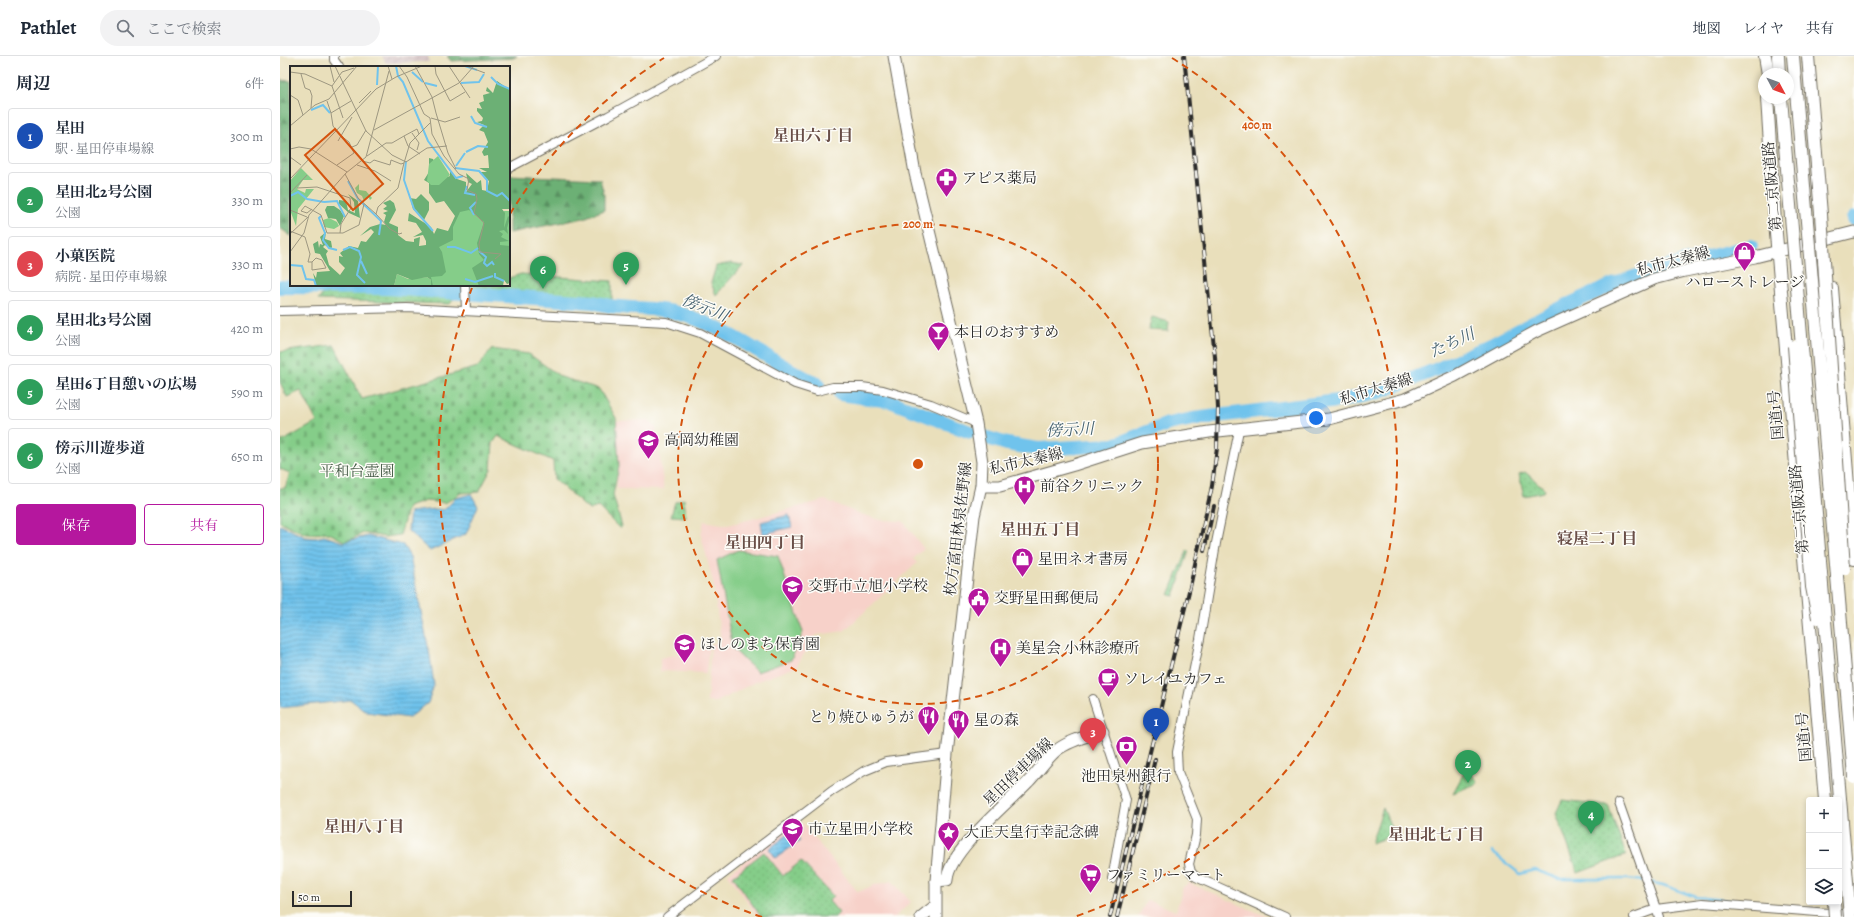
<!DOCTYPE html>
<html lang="ja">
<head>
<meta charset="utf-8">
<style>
  :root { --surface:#fff; --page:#f2f2f3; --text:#1f2937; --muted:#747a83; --line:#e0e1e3; --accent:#b5179e }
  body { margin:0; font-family:Alegreya,"Noto Serif JP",serif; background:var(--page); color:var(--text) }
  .controls { position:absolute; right:12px; bottom:12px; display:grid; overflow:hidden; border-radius:4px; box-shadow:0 2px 6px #0003 }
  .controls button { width:36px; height:36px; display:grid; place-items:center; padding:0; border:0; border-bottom:1px solid var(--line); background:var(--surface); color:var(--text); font:20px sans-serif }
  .compass { position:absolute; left:1478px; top:12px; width:36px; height:36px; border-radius:50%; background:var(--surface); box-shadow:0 2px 6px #0003; rotate:131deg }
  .scale { position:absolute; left:12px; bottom:10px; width:60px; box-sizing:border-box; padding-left:4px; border:2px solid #2b2b2b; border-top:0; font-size:11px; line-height:14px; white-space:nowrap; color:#2b2b2b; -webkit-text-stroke:3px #fdfcf7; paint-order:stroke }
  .you { position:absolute; left:1036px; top:362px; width:14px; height:14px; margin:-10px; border:3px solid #fff; border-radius:50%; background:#1a73e8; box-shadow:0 0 0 6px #1a73e833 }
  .badge { display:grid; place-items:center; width:26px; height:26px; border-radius:50%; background:var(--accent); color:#fff; font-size:13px; font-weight:700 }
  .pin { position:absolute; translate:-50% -33px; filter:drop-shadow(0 1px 2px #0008) }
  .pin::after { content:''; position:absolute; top:21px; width:14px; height:12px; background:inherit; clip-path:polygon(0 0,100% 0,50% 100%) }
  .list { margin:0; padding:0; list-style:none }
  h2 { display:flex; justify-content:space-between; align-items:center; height:52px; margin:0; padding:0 16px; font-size:17px }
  h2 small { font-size:13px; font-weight:400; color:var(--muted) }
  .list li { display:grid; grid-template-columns:26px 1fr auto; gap:12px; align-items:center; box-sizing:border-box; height:56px; margin:0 8px 8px; padding:0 8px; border:1px solid var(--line); border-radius:4px }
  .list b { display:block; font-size:15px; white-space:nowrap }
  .list p { margin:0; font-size:13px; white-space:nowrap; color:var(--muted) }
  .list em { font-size:13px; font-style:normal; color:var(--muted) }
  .actions { display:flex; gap:8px; padding:12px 16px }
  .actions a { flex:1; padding:9px 0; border:1px solid var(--accent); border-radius:4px; text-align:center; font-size:14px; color:var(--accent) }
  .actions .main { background:var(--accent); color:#fff }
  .icon { flex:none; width:22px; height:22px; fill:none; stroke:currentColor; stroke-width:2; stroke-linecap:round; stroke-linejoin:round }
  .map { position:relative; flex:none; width:1574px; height:861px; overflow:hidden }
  header { display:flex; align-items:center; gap:24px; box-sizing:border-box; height:56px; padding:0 20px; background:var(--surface); border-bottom:1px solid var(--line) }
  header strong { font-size:19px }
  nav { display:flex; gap:22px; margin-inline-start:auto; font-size:14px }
  .search { width:280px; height:36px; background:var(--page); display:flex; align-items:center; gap:10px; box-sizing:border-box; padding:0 14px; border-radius:22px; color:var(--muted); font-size:15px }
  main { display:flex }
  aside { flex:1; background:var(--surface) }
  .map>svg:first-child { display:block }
  .built { fill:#f7d1c9 }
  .industrial { fill:url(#industrial-furrows) }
  .forest { fill:url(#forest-firs); stroke:#4c6e50 }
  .cemetery { fill:url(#cemetery-stones); stroke:#587c5a }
  .park { fill:url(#park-dots); stroke:#587c5a }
  .garden { fill:#85cd89; stroke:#587c5a }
  .water { fill:url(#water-rules); stroke:#4e778c }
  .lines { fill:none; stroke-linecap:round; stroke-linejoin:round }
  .stream { stroke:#70c3ec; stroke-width:2.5 }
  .river { stroke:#70c3ec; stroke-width:14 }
  .minor-casing { stroke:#6e6a5d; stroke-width:10 }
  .major-casing { stroke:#6e6a5d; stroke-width:13 }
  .highway-casing { stroke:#6e6a5d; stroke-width:14 }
  .minor { stroke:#fff; stroke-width:8 }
  .major { stroke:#fff; stroke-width:11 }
  .highway { stroke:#fff; stroke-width:12 }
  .rail-casing { stroke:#2b2b2b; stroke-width:4 }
  .rail { stroke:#fdfcf7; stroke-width:2.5; stroke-dasharray:8; stroke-linecap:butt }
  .highway-bridge-casing { stroke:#6e6a5d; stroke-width:14; stroke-linecap:butt }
  .highway-bridge { stroke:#fff; stroke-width:12 }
  .ring { fill:none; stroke:#d5540f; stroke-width:2; stroke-dasharray:7 5 }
  .labels { text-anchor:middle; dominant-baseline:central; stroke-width:3; stroke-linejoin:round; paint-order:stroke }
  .poi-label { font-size:15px; fill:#2b2b2b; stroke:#fdfcf7; text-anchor:start }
  .street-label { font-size:15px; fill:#2b2b2b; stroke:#fdfcf7 }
  .park-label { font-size:15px; fill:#465c47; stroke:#fdfcf7 }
  .neighbourhood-label { font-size:16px; font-weight:bold; fill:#694e47; stroke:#fdfcf7 }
  .water-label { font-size:16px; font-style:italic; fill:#43606f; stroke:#fdfcf7 }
  .inset-river { fill:none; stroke:#70c3ec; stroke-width:2 }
  .inset-road { fill:none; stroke:#9d9781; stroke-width:1 }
  .view { fill:#d5540f; fill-opacity:0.15; stroke:#d5540f; stroke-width:2 }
  .inset-edge { fill:none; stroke:#2b2b2b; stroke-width:2 }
  .centre { fill:#d5540f; stroke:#fdfcf7; stroke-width:2 }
  .ring-label { font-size:12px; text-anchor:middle; font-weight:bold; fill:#d5540f; stroke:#fdfcf7; stroke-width:3; stroke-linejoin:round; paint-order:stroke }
</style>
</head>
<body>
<header>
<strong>Pathlet</strong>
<div class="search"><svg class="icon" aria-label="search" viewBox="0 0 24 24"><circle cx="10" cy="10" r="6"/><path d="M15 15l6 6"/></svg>ここで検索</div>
<nav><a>地図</a><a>レイヤ</a><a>共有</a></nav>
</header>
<main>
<aside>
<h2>周辺<small>6件</small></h2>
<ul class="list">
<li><span class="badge" style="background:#1a4fb4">1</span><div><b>星田</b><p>駅 · 星田停車場線</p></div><em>300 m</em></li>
<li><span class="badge" style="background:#2e9e5b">2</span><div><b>星田北2号公園</b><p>公園</p></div><em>330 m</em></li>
<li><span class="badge" style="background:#e0444e">3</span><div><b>小菓医院</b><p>病院 · 星田停車場線</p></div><em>330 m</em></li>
<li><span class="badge" style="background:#2e9e5b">4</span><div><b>星田北3号公園</b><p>公園</p></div><em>420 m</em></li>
<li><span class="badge" style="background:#2e9e5b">5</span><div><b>星田6丁目憩いの広場</b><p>公園</p></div><em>590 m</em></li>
<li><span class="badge" style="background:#2e9e5b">6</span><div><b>傍示川遊歩道</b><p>公園</p></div><em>650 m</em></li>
</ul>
<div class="actions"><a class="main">保存</a><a>共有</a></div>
</aside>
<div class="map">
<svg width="1574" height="861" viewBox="0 0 1574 861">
  <defs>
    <pattern id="industrial-furrows" width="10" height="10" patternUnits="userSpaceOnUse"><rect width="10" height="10" fill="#d2bfc1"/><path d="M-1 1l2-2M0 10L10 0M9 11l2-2" fill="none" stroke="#b4a4a6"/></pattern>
    <pattern id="forest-firs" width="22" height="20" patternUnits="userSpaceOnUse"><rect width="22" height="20" fill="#6cb075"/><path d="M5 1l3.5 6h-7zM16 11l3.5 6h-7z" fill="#598f60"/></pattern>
    <pattern id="cemetery-stones" width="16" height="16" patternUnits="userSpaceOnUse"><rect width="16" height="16" fill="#85cd89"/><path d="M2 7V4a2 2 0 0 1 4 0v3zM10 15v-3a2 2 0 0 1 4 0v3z" fill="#73b076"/></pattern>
    <pattern id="park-dots" width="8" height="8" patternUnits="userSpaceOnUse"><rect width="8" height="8" fill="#85cd89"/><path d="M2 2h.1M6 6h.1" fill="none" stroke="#73b076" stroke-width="1.8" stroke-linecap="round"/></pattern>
    <pattern id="water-rules" width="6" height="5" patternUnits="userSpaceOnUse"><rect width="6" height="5" fill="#70c3ec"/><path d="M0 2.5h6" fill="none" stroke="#5c9fbf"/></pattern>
  </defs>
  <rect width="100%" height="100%" fill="#fdfcf7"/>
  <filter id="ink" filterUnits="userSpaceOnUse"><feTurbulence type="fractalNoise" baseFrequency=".025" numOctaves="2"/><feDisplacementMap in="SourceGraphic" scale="8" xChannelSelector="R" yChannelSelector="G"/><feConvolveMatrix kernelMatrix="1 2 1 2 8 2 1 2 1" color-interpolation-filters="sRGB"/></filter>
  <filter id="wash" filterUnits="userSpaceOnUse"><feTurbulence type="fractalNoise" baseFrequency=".012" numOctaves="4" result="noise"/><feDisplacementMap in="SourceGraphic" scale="16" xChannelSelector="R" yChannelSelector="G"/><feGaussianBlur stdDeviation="0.9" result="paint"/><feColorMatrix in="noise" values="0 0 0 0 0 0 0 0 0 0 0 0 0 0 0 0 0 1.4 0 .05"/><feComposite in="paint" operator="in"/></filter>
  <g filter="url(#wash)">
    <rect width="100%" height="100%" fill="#e9dfbb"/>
    <!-- built -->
    <g class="built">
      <path d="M 369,364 L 376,372 L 384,434 L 337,433 L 337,365 Z"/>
      <path d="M 545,444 L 580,458 L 601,464 L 623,465 L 644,493 L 633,503 L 637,507 L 564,575 L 536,579 L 516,611 L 475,626 L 437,646 L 427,646 L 431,589 L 441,585 L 433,526 L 421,479 L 424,465 L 448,469 Z"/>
      <path d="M 429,591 L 426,617 L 380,615 L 380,602 Z"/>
      <path d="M 516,766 L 523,768 L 578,836 L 594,829 L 612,825 L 631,846 L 615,861 L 478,861 L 448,818 Z"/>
      <path d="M 909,827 L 988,861 L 858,861 L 867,844 L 896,855 L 903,831 Z"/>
    </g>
    <!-- industrial -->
    <path class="industrial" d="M 102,0 L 148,0 L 149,6 L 106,7 Z"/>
    <!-- forest -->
    <g class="forest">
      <path d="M 167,0 L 237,0 L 233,2 L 171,5 Z"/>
      <path d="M 0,24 L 11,25 L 11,180 L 0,172 Z"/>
      <path d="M 229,119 L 320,123 L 324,138 L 324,154 L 304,162 L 229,177 Z"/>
    </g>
    <!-- cemetery -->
    <path class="cemetery" d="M 54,289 L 82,343 L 198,311 L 212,293 L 249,298 L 281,321 L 319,333 L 336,362 L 339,410 L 333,439 L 342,470 L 340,473 L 318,451 L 309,454 L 274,423 L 273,405 L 218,380 L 213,387 L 211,413 L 199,436 L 181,437 L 165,447 L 146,445 L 128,451 L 120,479 L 105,481 L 83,477 L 66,486 L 49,477 L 26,478 L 0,466 L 0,432 L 5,432 L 10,417 L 0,413 L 0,382 L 1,386 L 37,366 L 21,335 L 7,341 L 0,326 L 0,296 Z"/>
    <!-- park -->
    <g class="park">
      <path d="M 451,207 L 463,209 L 436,239 L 431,227 L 436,210 Z"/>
      <path d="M 241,218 L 332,225 L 332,244 L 194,237 L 193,229 L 229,229 L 229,222 Z"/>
      <path d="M 47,233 L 175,241 L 170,248 L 38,244 Z"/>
      <path d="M 872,261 L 889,266 L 888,275 L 868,274 Z"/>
      <path d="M 1245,416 L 1265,433 L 1264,436 L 1244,440 L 1239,418 Z"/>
      <path d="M 404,443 L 406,461 L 391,460 L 395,446 Z"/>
      <path d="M 907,495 L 909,495 L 894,540 L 889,539 Z"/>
      <path d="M 1186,713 L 1198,725 L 1196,728 L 1173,737 Z"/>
      <path d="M 1282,744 L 1328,749 L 1346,799 L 1298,817 L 1276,757 Z"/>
      <path d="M 1103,752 L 1114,779 L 1091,787 Z"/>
      <path d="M 484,796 L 503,820 L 521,805 L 553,840 L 549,845 L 559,857 L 555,861 L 481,861 L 453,820 Z"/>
    </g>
    <!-- garden -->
    <path class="garden" d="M 458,494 L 498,500 L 523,576 L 511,604 L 477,616 L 453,593 L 437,504 Z"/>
    <!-- water -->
    <g class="water">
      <path d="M 191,438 L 198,450 L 186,478 L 150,495 L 128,475 L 130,456 L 155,453 L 164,454 L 176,442 Z"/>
      <path d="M 509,459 L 512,471 L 483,478 L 481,466 Z"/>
      <path d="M 0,469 L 25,481 L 35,482 L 44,480 L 63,486 L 88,480 L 123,489 L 130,501 L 150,600 L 154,629 L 148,647 L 129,662 L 87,656 L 71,644 L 0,652 Z"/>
      <path d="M 512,775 L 520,785 L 496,802 L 489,793 Z"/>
    </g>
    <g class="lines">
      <!-- stream -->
      <g class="stream">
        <path d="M 1212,796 L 1240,818 L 1255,814 L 1280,823 L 1348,823 L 1364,825"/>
        <path d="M 1369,826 L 1383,829 L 1416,841 L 1461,846"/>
      </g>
      <!-- river -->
      <g class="river">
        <path d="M 1573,163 L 1574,162"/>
        <path d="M 0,231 L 107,232 L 313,246 C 322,248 331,251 340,251 C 359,253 379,252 397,257 C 448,270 491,307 538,328"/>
        <path d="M 560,338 L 610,345 L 690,376"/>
        <path d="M 704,381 L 727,388 L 758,393 L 834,389 L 888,368 L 913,363 L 1066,344 L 1099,336 L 1160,312 L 1211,289 L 1283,251 L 1330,230 L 1354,221 L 1408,205 L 1428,201 L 1471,190"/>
      </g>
    </g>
  </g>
  <g filter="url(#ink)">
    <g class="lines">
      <defs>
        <g id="minor">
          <path d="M 54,0 L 54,4 L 59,11"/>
          <path d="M 229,112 L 328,60 L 436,0"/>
          <path d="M 185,229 L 186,255"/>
          <path d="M 0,255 L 127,252 L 386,266 L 420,277 L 515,328 L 537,335 L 553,331 L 582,331 L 603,334 L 651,348 L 696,367"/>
          <path d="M 959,374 L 936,487 L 920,583 L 897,696 L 898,716 L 917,763 L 916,779 L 909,808 L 911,816 L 916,821 L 1005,861"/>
          <path d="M 813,643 L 846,744 L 832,823"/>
          <path d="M 1339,747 L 1379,861"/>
          <path d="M 387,861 L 552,735 L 584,715 L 606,706 L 667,698"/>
          <path d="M 1354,861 L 1376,853 L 1423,847 L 1574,859"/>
        </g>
        <g id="major">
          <path d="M 614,0 L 635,117 L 696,367 L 702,406 L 701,430 L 694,460 L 667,698 L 656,825 L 656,861"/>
          <path d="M 701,430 L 720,430 L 794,409 L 862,387 L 929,376 L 1049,363 L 1125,343 L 1175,320 L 1257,275 L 1374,223 L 1405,215 L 1475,201 L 1574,176"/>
          <path d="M 656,825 L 667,824 C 669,795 728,747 748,726 C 758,716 767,702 777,694 C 790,684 808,680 823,675"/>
          <path d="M 641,861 L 655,850"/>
        </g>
        <g id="highway">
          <path d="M 1485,0 L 1488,18"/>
          <path d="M 1498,0 L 1499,18"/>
          <path d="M 1487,42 L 1495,166 L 1545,744"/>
          <path d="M 1552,232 L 1574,503"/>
        </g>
      </defs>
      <!-- minor casing -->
      <use href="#minor" class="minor-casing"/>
      <!-- major casing -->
      <use href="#major" class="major-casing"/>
      <!-- highway casing -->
      <use href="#highway" class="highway-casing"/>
      <!-- minor -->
      <use href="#minor" class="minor"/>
      <!-- major -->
      <use href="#major" class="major"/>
      <!-- highway -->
      <use href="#highway" class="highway"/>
      <defs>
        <g id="rail">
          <path d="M 924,495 L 934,450"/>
          <path d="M 830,861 L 910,531 L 932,430 L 937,392 L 938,352 L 935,301 L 904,0"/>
          <path d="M 837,861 L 875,703"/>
        </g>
      </defs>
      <!-- rail casing -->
      <use href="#rail" class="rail-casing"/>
      <!-- rail -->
      <use href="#rail" class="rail"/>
      <defs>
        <g id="highway-bridge">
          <path d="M 1513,0 L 1574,721"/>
          <path d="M 1528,0 L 1541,158 L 1564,513"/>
          <path d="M 1501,42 L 1570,861"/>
          <path d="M 1514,290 L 1532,531 L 1538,562"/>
          <path d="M 1554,846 L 1555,861"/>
        </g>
      </defs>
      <!-- highway-bridge casing -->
      <use href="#highway-bridge" class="highway-bridge-casing"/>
      <!-- highway-bridge -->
      <use href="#highway-bridge" class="highway-bridge"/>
    </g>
  </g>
  <!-- distance rings -->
  <g class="ring">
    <circle cx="638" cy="408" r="240"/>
    <path d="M482 861A479 479 0 0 1 192 232M230 158A479 479 0 0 1 384 2M892 2A479 479 0 0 1 794 861"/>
  </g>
  <!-- icons -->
  <defs>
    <symbol id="pharmacy-pin" viewBox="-11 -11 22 30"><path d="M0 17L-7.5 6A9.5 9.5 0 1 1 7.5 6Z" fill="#b5179e" stroke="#fdfcf7"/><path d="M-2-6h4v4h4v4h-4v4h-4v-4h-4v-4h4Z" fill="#fff"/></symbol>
    <symbol id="shop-pin" viewBox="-11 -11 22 30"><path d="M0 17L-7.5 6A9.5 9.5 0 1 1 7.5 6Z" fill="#b5179e" stroke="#fdfcf7"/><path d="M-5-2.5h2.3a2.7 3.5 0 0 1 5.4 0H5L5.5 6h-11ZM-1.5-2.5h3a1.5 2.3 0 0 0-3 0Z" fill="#fff"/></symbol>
    <symbol id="bar-pin" viewBox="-11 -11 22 30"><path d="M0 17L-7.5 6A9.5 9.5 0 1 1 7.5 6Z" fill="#b5179e" stroke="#fdfcf7"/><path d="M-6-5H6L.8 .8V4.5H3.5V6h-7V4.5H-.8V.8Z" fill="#fff"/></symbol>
    <symbol id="school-pin" viewBox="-11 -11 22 30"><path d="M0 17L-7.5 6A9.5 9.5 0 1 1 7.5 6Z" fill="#b5179e" stroke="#fdfcf7"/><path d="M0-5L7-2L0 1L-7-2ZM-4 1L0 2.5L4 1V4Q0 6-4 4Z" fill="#fff"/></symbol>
    <symbol id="hospital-pin" viewBox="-11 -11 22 30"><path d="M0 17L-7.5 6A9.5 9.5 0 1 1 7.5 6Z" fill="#b5179e" stroke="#fdfcf7"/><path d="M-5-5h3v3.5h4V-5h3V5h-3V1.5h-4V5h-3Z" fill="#fff"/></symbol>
    <symbol id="civic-pin" viewBox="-11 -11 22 30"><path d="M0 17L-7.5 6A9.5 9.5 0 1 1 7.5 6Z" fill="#b5179e" stroke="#fdfcf7"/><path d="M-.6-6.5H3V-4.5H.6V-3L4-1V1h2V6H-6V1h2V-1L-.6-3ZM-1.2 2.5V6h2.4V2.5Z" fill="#fff"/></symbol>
    <symbol id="cafe-pin" viewBox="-11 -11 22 30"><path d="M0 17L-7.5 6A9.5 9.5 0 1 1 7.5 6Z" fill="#b5179e" stroke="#fdfcf7"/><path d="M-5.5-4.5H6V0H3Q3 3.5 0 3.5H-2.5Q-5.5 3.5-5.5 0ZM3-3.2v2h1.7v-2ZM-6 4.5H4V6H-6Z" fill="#fff"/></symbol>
    <symbol id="restaurant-pin" viewBox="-11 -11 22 30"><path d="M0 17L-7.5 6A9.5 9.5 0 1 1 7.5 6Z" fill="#b5179e" stroke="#fdfcf7"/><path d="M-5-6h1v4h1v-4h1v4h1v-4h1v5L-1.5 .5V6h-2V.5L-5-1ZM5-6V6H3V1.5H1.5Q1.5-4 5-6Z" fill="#fff"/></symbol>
    <symbol id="bank-pin" viewBox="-11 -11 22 30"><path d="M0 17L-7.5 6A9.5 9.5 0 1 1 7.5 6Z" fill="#b5179e" stroke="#fdfcf7"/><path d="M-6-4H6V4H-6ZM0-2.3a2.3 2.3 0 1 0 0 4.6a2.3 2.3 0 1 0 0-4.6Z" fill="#fff"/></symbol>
    <symbol id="sight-pin" viewBox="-11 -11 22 30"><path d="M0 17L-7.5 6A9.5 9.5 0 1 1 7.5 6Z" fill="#b5179e" stroke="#fdfcf7"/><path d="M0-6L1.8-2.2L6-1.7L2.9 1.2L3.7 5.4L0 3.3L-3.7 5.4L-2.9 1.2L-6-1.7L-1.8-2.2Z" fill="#fff"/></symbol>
    <symbol id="supermarket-pin" viewBox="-11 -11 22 30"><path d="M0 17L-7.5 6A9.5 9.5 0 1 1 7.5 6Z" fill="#b5179e" stroke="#fdfcf7"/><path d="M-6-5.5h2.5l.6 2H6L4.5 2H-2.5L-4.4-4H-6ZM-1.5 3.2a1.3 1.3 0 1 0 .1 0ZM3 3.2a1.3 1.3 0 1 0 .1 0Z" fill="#fff"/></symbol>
  </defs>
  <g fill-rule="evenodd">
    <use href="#pharmacy-pin" x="654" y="110" width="25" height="34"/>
    <use href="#shop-pin" x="1452" y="184" width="25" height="34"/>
    <use href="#bar-pin" x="646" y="264" width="25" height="34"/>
    <use href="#school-pin" x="356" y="372" width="25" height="34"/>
    <use href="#hospital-pin" x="732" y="418" width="25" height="34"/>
    <use href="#shop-pin" x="730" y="490" width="25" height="34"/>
    <use href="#school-pin" x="500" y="518" width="25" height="34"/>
    <use href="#civic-pin" x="686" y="530" width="25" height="34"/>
    <use href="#school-pin" x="392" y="576" width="25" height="34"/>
    <use href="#hospital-pin" x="708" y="580" width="25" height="34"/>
    <use href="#cafe-pin" x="816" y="610" width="25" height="34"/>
    <use href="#restaurant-pin" x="636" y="648" width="25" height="34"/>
    <use href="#restaurant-pin" x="666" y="652" width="25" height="34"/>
    <use href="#bank-pin" x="834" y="678" width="25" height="34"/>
    <use href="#school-pin" x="500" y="760" width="25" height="34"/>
    <use href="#sight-pin" x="656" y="764" width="25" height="34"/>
    <use href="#supermarket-pin" x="798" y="806" width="25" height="34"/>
  </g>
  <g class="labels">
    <!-- poi labels -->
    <g class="poi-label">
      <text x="682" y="122">アピス薬局</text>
      <text x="1465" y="226" text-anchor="middle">ハローストレージ</text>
      <text x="674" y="276">本日のおすすめ</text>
      <text x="384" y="384">高岡幼稚園</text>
      <text x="760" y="430">前谷クリニック</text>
      <text x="758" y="503">星田ネオ書房</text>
      <text x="528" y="530">交野市立旭小学校</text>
      <text x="714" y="542">交野星田郵便局</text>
      <text x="420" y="588">ほしのまち保育園</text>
      <text x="736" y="592">美星会 小林診療所</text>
      <text x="844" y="623">ソレイユカフェ</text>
      <text x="634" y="661" text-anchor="end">とり焼ひゅうが</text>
      <text x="694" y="664">星の森</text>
      <text x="846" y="720" text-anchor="middle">池田泉州銀行</text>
      <text x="528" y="773">市立星田小学校</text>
      <text x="684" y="776">大正天皇行幸記念碑</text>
      <text x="826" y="819">ファミリーマート</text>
    </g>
    <!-- street labels -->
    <g class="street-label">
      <text transform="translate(1492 130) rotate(-95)">第二京阪道路</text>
      <text transform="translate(1393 205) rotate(-15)">私市太秦線</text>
      <text transform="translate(1096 333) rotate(-17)">私市太秦線</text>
      <text transform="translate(1496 359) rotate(-95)">国道1号</text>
      <text transform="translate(746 405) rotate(-13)">私市太秦線</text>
      <text transform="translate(1519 453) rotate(-95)">第二京阪道路</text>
      <text transform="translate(678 473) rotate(-83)">枚方富田林泉佐野線</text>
      <text transform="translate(1524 681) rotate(-95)">国道1号</text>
      <text transform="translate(738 716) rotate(-44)">星田停車場線</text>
    </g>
    <!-- park labels -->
    <g class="park-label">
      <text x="77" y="415">平和台霊園</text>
    </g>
    <!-- neighbourhood labels -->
    <g class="neighbourhood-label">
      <text x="533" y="80">星田六丁目</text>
      <text x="760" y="474">星田五丁目</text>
      <text x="1317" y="483">寝屋二丁目</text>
      <text x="485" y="487">星田四丁目</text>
      <text x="84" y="771">星田八丁目</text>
      <text x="1156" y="779">星田北七丁目</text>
    </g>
    <!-- water labels -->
    <g class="water-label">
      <text transform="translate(425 252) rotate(22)">傍示川</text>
      <text transform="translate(1172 287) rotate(-25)">たち川</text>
      <text transform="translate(790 374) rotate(-3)">傍示川</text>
    </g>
  </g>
  <!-- overview -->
  <g transform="translate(10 10)">
    <rect width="220" height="220" fill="#e9dfbb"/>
    <path d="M 214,145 L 220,145 L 220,180 L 210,180 L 206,168 ZM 39,152 L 47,156 L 49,160 L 44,163 L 34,161 L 33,154 ZM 107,208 L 118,213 L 137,211 L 141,214 L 141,220 L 104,220 Z" fill="#85cd89"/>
    <path d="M 207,15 L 220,24 L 220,143 L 212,143 L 215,147 L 214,162 L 218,150 L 220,152 L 217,162 L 218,168 L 214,164 L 209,165 L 213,168 L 211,171 L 219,175 L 210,176 L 210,179 L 220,180 L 220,217 L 217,218 L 214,214 L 213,220 L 141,220 L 141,214 L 137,211 L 122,214 L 107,208 L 104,220 L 26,219 L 23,207 L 26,212 L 27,206 L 40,205 L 30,188 L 25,187 L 23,178 L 28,175 L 29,182 L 30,178 L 33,179 L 30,171 L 36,166 L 35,173 L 41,175 L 42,181 L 41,183 L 35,179 L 33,181 L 38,185 L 36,188 L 39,199 L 50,209 L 55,202 L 49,196 L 49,190 L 53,191 L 50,187 L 59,180 L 68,182 L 71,175 L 76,176 L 84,166 L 81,163 L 70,170 L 80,161 L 90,158 L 96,159 L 94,156 L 96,149 L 93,147 L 98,145 L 93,143 L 97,140 L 93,137 L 100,134 L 104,137 L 106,144 L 99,157 L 108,161 L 108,169 L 116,175 L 124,176 L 124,173 L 130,171 L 129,180 L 136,179 L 136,175 L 133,169 L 123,171 L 132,166 L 126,157 L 118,155 L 119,147 L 141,161 L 144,168 L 147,162 L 158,165 L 165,150 L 154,135 L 146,137 L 139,127 L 139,117 L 134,114 L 139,106 L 139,92 L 143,93 L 154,112 L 160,110 L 160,105 L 167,113 L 176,116 L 176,126 L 182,118 L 178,116 L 176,107 L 187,117 L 191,114 L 192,124 L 197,125 L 199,115 L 189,106 L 197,106 L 189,102 L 199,102 L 198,89 L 194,90 L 192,86 L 198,76 L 194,66 L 189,64 L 194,59 L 187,56 L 192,55 L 193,52 L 187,45 L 187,42 L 192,43 L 189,37 L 194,35 L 193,29 L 200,27 L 196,25 L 197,21 L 203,27 ZM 58,128 L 68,135 L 70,152 L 59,147 L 49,138 L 49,134 L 56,135 L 58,144 L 65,147 L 64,136 ZM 131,128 L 139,136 L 139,144 L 134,154 L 123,143 L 120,132 L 126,133 ZM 37,140 L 44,140 L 50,144 L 54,150 L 50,160 L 46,153 L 38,152 L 35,144 Z" fill="#6cb075"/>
    <path d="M 69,118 L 69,124 L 76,125 L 82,132 L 80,134 L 78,130 L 74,135 L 72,130 L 67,127 L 65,122 Z" fill="#85cd89"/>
    <path d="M 148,90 L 160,109 L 149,119 L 141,119 L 137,115 L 139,98 ZM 11,102 L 23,114 L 13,114 L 7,123 L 15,127 L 16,123 L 24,123 L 8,143 L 6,160 L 0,144 L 0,115 ZM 179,144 L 194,156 L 187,177 L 189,188 L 194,194 L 182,202 L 189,220 L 143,220 L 141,211 L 152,210 L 156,206 L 152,186 L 149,181 L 163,174 L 163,161 L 170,146 Z" fill="#85cd89"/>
    <path class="inset-river" d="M 106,0 L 108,10 L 113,16 L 138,75 L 166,112 L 173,110M 175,0 L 187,4M 122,6 L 133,16M 201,11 L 208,18 L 220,23M 135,17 L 147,20M 171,17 L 189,16 L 194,8M 87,19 L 88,0M 21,44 L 33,39 L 40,47M 181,50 L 185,57 L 197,61M 176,86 L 188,80 L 198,81M 116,95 L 114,114 L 124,143 L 143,165M 166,100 L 175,87M 165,102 L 189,105 L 197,114 L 197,125 L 207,130 L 212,127 L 220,135M 58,115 L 68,133 L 91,155 L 89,169M 177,120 L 175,127 L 185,129M 0,130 L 8,126 L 17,133 L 34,136M 34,136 L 47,135 L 55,151M 184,149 L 180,142 L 186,136M 31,150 L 29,152 L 35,167 L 33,174 L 39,182 L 47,184M 157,181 L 165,181 L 181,187 L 188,182M 53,184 L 60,181 L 69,185 L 71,191 L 67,209 L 75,217M 189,185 L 196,191 L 194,197 L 197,200 L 202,196 L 204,199M 71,195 L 77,208M 0,199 L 12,200 L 16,213 L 24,214 L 26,220M 205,207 L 205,211 L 214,215M 175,213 L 185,216 L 203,210"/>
    <path class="inset-road" d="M 40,0 L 44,16M 45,0 L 76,65 L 102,89 L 116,96 L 137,82 L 157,80M 98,0 L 102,13M 109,0 L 117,11 L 134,48 L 140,52 L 142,68 L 154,90 L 169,108 L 179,113 L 177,124 L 186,128 L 187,133 L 184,147 L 194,157 L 189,178 L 190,186 L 211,188 L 205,193M 125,0 L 142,31 L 146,47M 145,0 L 146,8 L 160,35 L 175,26M 159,0 L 180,32M 176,0 L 195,7M 0,6 L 15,8 L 42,20 L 52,6 L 64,2M 11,8 L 15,22 L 20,24 L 22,30 L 21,42M 42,20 L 53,52M 0,29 L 8,34 L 13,49M 37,35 L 41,47M 69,37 L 81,25M 146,47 L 158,87 L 166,103M 141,52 L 155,56 L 170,51M 0,60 L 25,39 L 39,33 L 67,0M 84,64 L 169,17 L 184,0M 122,67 L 129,77 L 127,84M 129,68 L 127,63 L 114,70 L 118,80 L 130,88M 48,75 L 62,51M 62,81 L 67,79 L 76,64M 0,83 L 9,81 L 21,83 L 57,106M 77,90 L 96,77 L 102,77 L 114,70M 0,91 L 11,99M 72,95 L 80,97 L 84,94 L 100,99 L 101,94 L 111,98 L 114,97 L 120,77 L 140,57M 47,99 L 64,87 L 59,76 L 50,69 L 43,60 L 41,47 L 61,35M 67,99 L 85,105 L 101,115M 55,108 L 68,132 L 86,148 L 88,141 L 108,122 L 114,97M 0,113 L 86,23 L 106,11 L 132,0M 7,122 L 27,121 L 60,132 L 61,142 L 51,158 L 50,167M 0,127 L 17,109M 0,144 L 17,151M 11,145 L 15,140 L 31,149 L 37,167 L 53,167 L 69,159 L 74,138M 11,145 L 17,147 L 22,143M 86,148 L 100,163 L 109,168 L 112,167M 0,165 L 15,171 L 20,188 L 18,196 L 22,196 L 26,192 L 32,194 L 36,202 L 22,204 L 22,196M 0,168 L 18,151M 0,186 L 14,167 L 19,149 L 56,107 L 76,91 L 99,5"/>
    <path class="view" d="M 45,63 L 93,118 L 63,144 L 15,89 Z"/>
    <rect width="220" height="220" class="inset-edge"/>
  </g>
  <circle cx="638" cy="408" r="6" class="centre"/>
  <g class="ring-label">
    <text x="977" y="73">400 m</text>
    <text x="638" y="172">200 m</text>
  </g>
</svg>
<div class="controls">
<button>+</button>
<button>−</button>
<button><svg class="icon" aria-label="layers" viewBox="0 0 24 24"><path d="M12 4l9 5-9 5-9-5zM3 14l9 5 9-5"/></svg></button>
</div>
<svg class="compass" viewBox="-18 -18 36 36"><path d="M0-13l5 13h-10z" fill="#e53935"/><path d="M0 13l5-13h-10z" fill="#747a83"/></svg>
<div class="scale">50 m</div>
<div class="you"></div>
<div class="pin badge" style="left:876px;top:685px;background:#1a4fb4">1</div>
<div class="pin badge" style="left:1188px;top:727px;background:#2e9e5b">2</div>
<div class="pin badge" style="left:813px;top:695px;background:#e0444e">3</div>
<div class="pin badge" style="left:1311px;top:778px;background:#2e9e5b">4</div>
<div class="pin badge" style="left:346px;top:229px;background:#2e9e5b">5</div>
<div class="pin badge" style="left:263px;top:233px;background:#2e9e5b">6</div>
</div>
</main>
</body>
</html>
